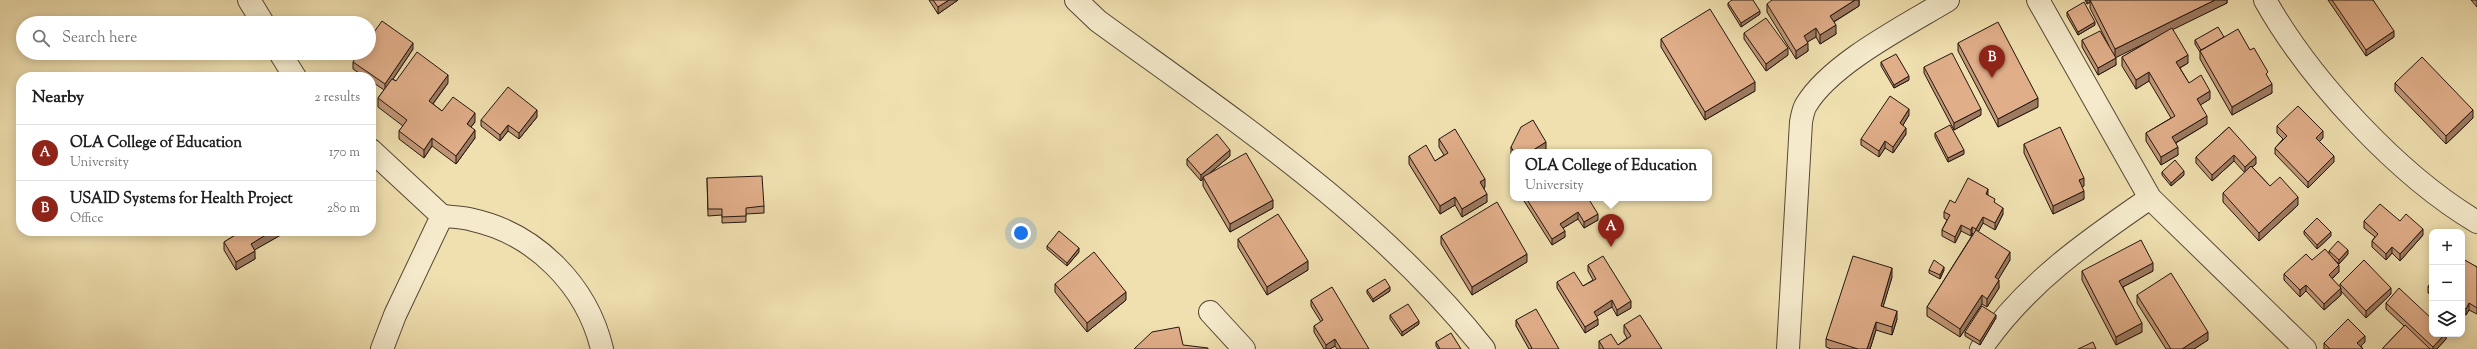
<!DOCTYPE html>
<meta charset="utf-8">
<style>
:root{--surface:#fff;--page:#f2f2f2;--text:#202124;--muted:#757577;--line:#e0e0e0;--accent:#8f2418}
body{margin:0;font-family:"Sorts Mill Goudy",serif;background:var(--page);color:var(--text)}
.controls{position:absolute;right:12px;bottom:12px;display:grid;overflow:hidden;border-radius:8px;box-shadow:0 2px 10px #0003}
.controls button{width:36px;height:36px;display:grid;place-items:center;padding:0;border:0;border-bottom:1px solid var(--line);background:var(--surface);color:var(--text);font:20px sans-serif}
.you{position:absolute;left:1021px;top:233px;width:14px;height:14px;margin:-10px;border:3px solid #fff;border-radius:50%;background:#1a73e8;box-shadow:0 0 0 6px #1a73e833}
.badge{display:grid;place-items:center;width:26px;height:26px;border-radius:50%;background:var(--accent);color:#fff;font-size:13px;font-weight:700}
.pin{position:absolute;translate:-50% -33px;filter:drop-shadow(0 1px 2px #0008)}
.pin::after{content:'';position:absolute;top:21px;width:14px;height:12px;background:inherit;clip-path:polygon(0 0,100% 0,50% 100%)}
.popup{position:absolute;left:1510px;top:149px;width:202px;height:52px;box-sizing:border-box;display:grid;place-content:center;border-radius:8px;background:var(--surface);filter:drop-shadow(0 1px 3px #0005);font-size:13px;white-space:nowrap;color:var(--muted)}
.popup b{font-size:15px;color:var(--text)}
.popup::after{content:'';position:absolute;left:50%;top:100%;margin-left:-8px;border:8px solid transparent;border-top-color:var(--surface)}
.list{margin:0;padding:0;list-style:none}
h2{display:flex;justify-content:space-between;align-items:center;height:52px;margin:0;padding:0 16px;font-size:17px}
h2 small{font-size:13px;font-weight:400;color:var(--muted)}
.list li{display:grid;grid-template-columns:26px 1fr auto;gap:12px;align-items:center;box-sizing:border-box;height:56px;padding:0 16px;border-top:1px solid var(--line)}
.list b{display:block;font-size:15px;white-space:nowrap}
.list p{margin:0;font-size:13px;white-space:nowrap;color:var(--muted)}
.list em{font-size:13px;font-style:normal;color:var(--muted)}
.icon{flex:none;width:22px;height:22px;fill:none;stroke:currentColor;stroke-width:2;stroke-linecap:round;stroke-linejoin:round}
.map{position:relative;flex:none;width:2477px;height:349px;overflow:hidden}
.search{position:absolute;background:var(--surface);box-shadow:0 2px 10px #0003;left:16px;top:16px;width:360px;height:44px;display:flex;align-items:center;gap:10px;box-sizing:border-box;padding:0 14px;border-radius:22px;color:var(--muted);font-size:15px}
.panel{position:absolute;background:var(--surface);box-shadow:0 2px 10px #0003;left:16px;top:72px;width:360px;height:164px;border-radius:16px}
.map>svg:first-child{display:block}
.lines{fill:none;stroke-linecap:round;stroke-linejoin:round}
.street-casing{stroke:#574836;stroke-width:24}
.street{stroke:#f5ebcc;stroke-width:22}
.wall{fill:#c19676;stroke:#24160e}
.shaded-wall{fill:#9d7a60;stroke:#24160e}
.building{fill:#e0ae89;stroke:#24160e}
</style>
<div class="map">
<svg width="2477" height="349" viewBox="0 0 2477 349">
<rect width="100%" height="100%" fill="#f0e0b0"/>
<filter id="stains"><feTurbulence type="fractalNoise" baseFrequency=".005" numOctaves="4"/><feColorMatrix values="0 0 0 0 .2 0 0 0 0 .09 0 0 0 0 .02 0 0 0 .5 -.17"/></filter>
<radialGradient id="worn" r=".72"><stop offset=".6" stop-color="#630" stop-opacity="0"/><stop offset="1" stop-color="#630" stop-opacity=".3"/></radialGradient>
<g class="lines">
<g class="street-casing">
<g id="street">
<polyline points="249,0 263,23"/>
<path d="M1076,0L1098,21C1234,120 1379,216 1484,349"/>
<polyline points="2038,0 2150,198 2305,349"/>
<path d="M2265,0C2310,80 2398,175 2477,222"/>
<polyline points="280,53 295,77"/>
<polyline points="371,150 442,216 395,315 382,349"/>
<path d="M442,216C452,217 463,217 473,220C536,234 587,286 602,349"/>
<polyline points="1210,312 1244,349"/>
<path d="M1788,349L1801,122C1802,117 1803,110 1806,105C1831,63 1907,25 1948,0"/>
<path d="M1981,349C2024,285 2087,241 2150,198"/>
</g>
</g>
<use href="#street" class="street"/>
</g>
<g class="wall">
<polygon points="929,0 958,0 938,14"/>
<polygon points="1859,0 1859,6 1834,22 1836,34 1820,44 1816,37 1807,42 1808,51 1796,59 1767,12 1767,4"/>
<polygon points="2085,0 2227,0 2227,3 2172,29 2188,63 2180,68 2189,83 2210,99 2200,105 2207,124 2176,143 2178,155 2161,165 2146,141 2146,133 2171,118 2149,81 2136,89 2122,66 2122,57 2155,38 2115,57 2116,65 2098,75 2082,47 2082,40 2109,46 2090,8 2090,2 2087,4"/>
<polygon points="2328,0 2373,0 2394,37 2366,56"/>
<polygon points="2471,0 2477,0 2477,7"/>
<polygon points="1728,3 1760,14 1741,27 1728,6"/>
<polygon points="2067,12 2095,25 2078,35 2067,16"/>
<polygon points="1744,33 1788,55 1766,71 1744,39"/>
<polygon points="2224,37 2250,50 2268,78 2272,93 2232,115 2200,59 2200,52 2195,44 2195,40"/>
<polygon points="1661,39 1755,91 1705,120 1661,47"/>
<polygon points="1958,43 2038,107 1998,127 1958,51"/>
<polygon points="413,49 393,79 396,81 448,83 433,104 442,111 475,122 471,127 475,138 456,164 432,146 424,158 399,139 399,131 403,126 378,107 378,98 384,90 371,81 371,77 365,77 353,69 353,62"/>
<polygon points="1881,62 1909,80 1894,88 1881,66"/>
<polygon points="1924,67 1981,115 1954,130 1924,73"/>
<polygon points="2395,83 2473,118 2446,144 2395,91"/>
<polygon points="1909,115 1903,125 1906,134 1893,153 1885,148 1879,157 1861,145 1861,139"/>
<polygon points="537,117 519,139 508,131 500,141 481,126 481,120"/>
<polygon points="2277,126 2323,138 2319,141 2334,162 2308,188 2275,154 2275,148 2283,139 2277,133"/>
<polygon points="2229,127 2256,164 2252,167 2270,186 2298,205 2259,241 2223,202 2223,193 2245,173 2234,161 2212,181 2196,163 2196,157"/>
<polygon points="1935,133 1964,154 1948,162 1935,137"/>
<polygon points="1439,139 1485,187 1484,188 1487,202 1462,217 1455,205 1440,214 1409,164 1409,156 1435,161 1444,155 1439,147"/>
<polygon points="2024,144 2084,186 2082,187 2084,199 2053,214 2024,153"/>
<polygon points="1511,147 1546,149 1541,152 1513,152 1513,157 1511,154"/>
<polygon points="1230,156 1209,174 1273,208 1230,232 1203,186 1203,179 1201,181 1187,165 1187,159"/>
<polygon points="2162,172 2184,175 2171,186 2162,175"/>
<polygon points="707,178 764,206 764,213 746,214 746,222 722,223 722,215 708,216"/>
<polygon points="1988,195 1995,203 2003,214 1995,230 1983,223 1978,232 2010,260 1998,279 1999,288 1987,307 1982,304 1960,337 1927,316 1927,307 1973,234 1972,233 1971,236 1961,231 1955,243 1942,236 1942,230 1947,220 1944,218 1944,212 1955,203"/>
<polygon points="1524,198 1550,198 1550,199 1598,220 1584,228 1578,219 1563,228 1565,237 1552,245 1524,201"/>
<polygon points="2364,221 2400,221 2423,235 2400,261 2392,253 2386,260 2372,247 2372,241 2375,237 2364,228"/>
<polygon points="235,231 286,231 286,232 254,250 255,259 236,270 224,250 224,242 237,234"/>
<polygon points="2304,231 2331,236 2317,249 2304,234"/>
<polygon points="1441,236 1527,262 1472,295 1441,244"/>
<polygon points="1238,239 1308,270 1267,295 1238,247"/>
<polygon points="1047,246 1079,252 1067,266 1047,249"/>
<polygon points="2329,251 2348,254 2339,264 2334,259 2339,272 2332,279 2340,287 2340,284 2391,294 2366,318 2341,291 2341,295 2324,310 2306,291 2300,297 2284,280 2284,274 2312,260 2329,254"/>
<polygon points="2462,260 2477,267 2477,314 2469,310 2466,315 2462,313"/>
<polygon points="1588,265 1631,308 1617,316 1612,307 1596,316 1598,325 1585,333 1557,288 1557,282 1583,286 1593,280 1588,271"/>
<polygon points="1929,270 1944,270 1940,279 1929,273"/>
<polygon points="2082,271 2153,271 2123,287 2142,332 2116,345 2082,280"/>
<polygon points="1892,277 1883,306 1897,319 1892,335 1876,330 1870,349 1831,349 1826,347 1826,339"/>
<polygon points="2432,280 2432,295 2428,293 2428,287"/>
<polygon points="1055,284 1126,300 1087,332 1055,292"/>
<polygon points="1367,290 1390,291 1373,302 1367,293"/>
<polygon points="2137,295 2208,340 2194,349 2166,349 2137,303"/>
<polygon points="1311,300 1369,349 1337,349 1335,346 1330,349 1324,349 1314,332 1314,326 1321,322 1311,306"/>
<polygon points="2386,303 2446,334 2446,339 2437,349 2382,349 2404,326 2386,309"/>
<polygon points="1390,315 1419,324 1402,336 1390,319"/>
<polygon points="1996,318 1980,345 1965,336 1965,332"/>
<polygon points="1516,320 1559,349 1529,349 1516,326"/>
<polygon points="1624,325 1662,349 1599,349 1599,341 1618,345 1627,338 1624,333"/>
<polygon points="1436,342 1461,349 1438,349 1436,346"/>
<polygon points="2365,342 2361,346 2363,349 2324,349 2324,343"/>
</g>
<g class="shaded-wall">
<polygon points="949,0 958,0 938,14 938,7"/>
<polygon points="1855,0 1859,0 1859,6 1830,24 1830,16"/>
<polygon points="2087,0 2090,0 2090,2 2087,4"/>
<polygon points="2215,0 2227,0 2227,3 2115,58 2115,49"/>
<polygon points="1760,11 1760,14 1741,27 1741,23"/>
<polygon points="2095,22 2095,25 2078,35 2078,32"/>
<polygon points="1836,25 1836,34 1820,44 1820,35"/>
<polygon points="1816,28 1816,37 1804,44 1804,36"/>
<polygon points="2394,31 2394,37 2366,56 2366,50"/>
<polygon points="413,43 413,49 385,91 385,84"/>
<polygon points="1808,43 1808,51 1796,59 1796,51"/>
<polygon points="1788,48 1788,55 1766,71 1766,64"/>
<polygon points="2188,55 2188,63 2176,70 2176,62"/>
<polygon points="2116,58 2116,65 2098,75 2098,68"/>
<polygon points="2149,72 2149,81 2136,89 2136,80"/>
<polygon points="448,75 448,83 429,109 429,101"/>
<polygon points="1909,76 1909,80 1894,88 1894,85"/>
<polygon points="1755,82 1755,91 1705,120 1705,112"/>
<polygon points="2272,84 2272,93 2232,115 2232,107"/>
<polygon points="2210,91 2210,99 2197,107 2197,99"/>
<polygon points="2038,98 2038,107 1998,127 1998,119"/>
<polygon points="1909,109 1909,115 1900,130 1900,123"/>
<polygon points="1981,109 1981,115 1954,130 1954,123"/>
<polygon points="537,110 537,117 519,139 519,133"/>
<polygon points="2473,110 2473,118 2446,144 2446,136"/>
<polygon points="475,113 475,122 467,132 467,124"/>
<polygon points="2207,116 2207,124 2172,145 2172,137"/>
<polygon points="508,125 508,131 500,141 500,135"/>
<polygon points="1906,128 1906,134 1893,153 1893,147"/>
<polygon points="475,130 475,138 456,164 456,156"/>
<polygon points="2323,131 2323,138 2316,145 2316,138"/>
<polygon points="432,138 432,146 424,158 424,150"/>
<polygon points="1885,141 1885,148 1879,157 1879,151"/>
<polygon points="1546,142 1546,149 1541,152 1530,152"/>
<polygon points="2178,147 2178,155 2161,165 2161,157"/>
<polygon points="1230,150 1230,156 1204,178 1203,177 1203,179 1201,181 1201,175"/>
<polygon points="1964,150 1964,154 1948,162 1948,158"/>
<polygon points="2234,155 2234,161 2212,181 2212,175"/>
<polygon points="2334,156 2334,162 2308,188 2308,182"/>
<polygon points="2256,157 2256,164 2245,173 2245,167"/>
<polygon points="2184,171 2184,175 2171,186 2171,183"/>
<polygon points="2084,178 2084,186 2079,189 2079,180"/>
<polygon points="1485,179 1485,187 1480,190 1480,182"/>
<polygon points="1988,189 1988,195 1986,194"/>
<polygon points="2084,191 2084,199 2053,214 2053,206"/>
<polygon points="1487,194 1487,202 1462,217 1462,209"/>
<polygon points="1455,197 1455,205 1440,214 1440,206"/>
<polygon points="2298,197 2298,205 2259,241 2259,233"/>
<polygon points="1273,200 1273,208 1230,232 1230,224"/>
<polygon points="2003,208 2003,214 1995,230 1995,223"/>
<polygon points="1578,212 1578,219 1560,230 1560,224"/>
<polygon points="1598,214 1598,220 1584,228 1584,222"/>
<polygon points="1983,217 1983,223 1976,236 1976,229"/>
<polygon points="1961,225 1961,231 1955,243 1955,237"/>
<polygon points="1972,227 1972,233 1971,236 1971,230"/>
<polygon points="2423,229 2423,235 2400,261 2400,254"/>
<polygon points="272,231 286,231 286,232 251,252 251,244"/>
<polygon points="1565,231 1565,237 1552,245 1552,239"/>
<polygon points="2331,232 2331,236 2317,249 2317,245"/>
<polygon points="2392,247 2392,253 2386,260 2386,254"/>
<polygon points="1079,248 1079,252 1067,266 1067,263"/>
<polygon points="2348,250 2348,254 2339,264 2339,260"/>
<polygon points="255,251 255,259 236,270 236,262"/>
<polygon points="2010,252 2010,260 1995,285 1995,277"/>
<polygon points="1527,254 1527,262 1472,295 1472,287"/>
<polygon points="1308,261 1308,270 1267,295 1267,287"/>
<polygon points="2153,263 2153,271 2119,289 2119,281"/>
<polygon points="2339,265 2339,272 2329,281 2329,275"/>
<polygon points="1944,267 1944,270 1940,279 1940,275"/>
<polygon points="1892,268 1892,277 1881,314 1881,306"/>
<polygon points="1999,280 1999,288 1987,307 1987,299"/>
<polygon points="2306,285 2306,291 2300,297 2300,290"/>
<polygon points="1390,287 1390,291 1373,302 1373,299"/>
<polygon points="2341,288 2341,295 2324,310 2324,304"/>
<polygon points="2391,288 2391,294 2366,318 2366,311"/>
<polygon points="1126,292 1126,300 1087,332 1087,323"/>
<polygon points="1982,295 1982,304 1960,337 1960,329"/>
<polygon points="1612,300 1612,307 1594,318 1594,312"/>
<polygon points="1631,301 1631,308 1617,316 1617,310"/>
<polygon points="2469,303 2469,310 2466,315 2466,309"/>
<polygon points="1897,311 1897,319 1892,335 1892,327"/>
<polygon points="1996,315 1996,318 1980,345 1980,341"/>
<polygon points="1598,319 1598,325 1585,333 1585,327"/>
<polygon points="1419,321 1419,324 1402,336 1402,332"/>
<polygon points="1876,322 1876,330 1870,349 1867,349"/>
<polygon points="2142,323 2142,332 2116,345 2116,337"/>
<polygon points="2208,332 2208,340 2194,349 2182,349"/>
<polygon points="2445,334 2446,334 2446,339 2437,349 2433,349 2433,347"/>
<polygon points="2365,336 2365,342 2358,349 2357,343"/>
<polygon points="1335,339 1335,346 1330,349 1326,349 1326,345"/>
</g>
<g class="building">
<polygon points="933,0 949,0 938,7"/>
<polygon points="1732,0 1753,0 1760,11 1741,23 1728,3"/>
<polygon points="1772,0 1855,0 1830,16 1836,25 1820,35 1816,28 1804,36 1808,43 1796,51 1767,4"/>
<polygon points="2090,0 2215,0 2115,49"/>
<polygon points="2332,0 2373,0 2394,31 2366,50"/>
<polygon points="2084,2 2095,22 2078,32 2067,12"/>
<polygon points="1710,9 1755,82 1705,112 1661,39"/>
<polygon points="1766,18 1788,48 1766,64 1744,33"/>
<polygon points="382,21 413,43 385,84 353,62 359,53 369,53 369,39"/>
<polygon points="1998,22 2038,98 1998,119 1958,43"/>
<polygon points="2218,27 2224,37 2201,50 2195,40"/>
<polygon points="2172,28 2188,55 2176,62 2189,83 2201,75 2210,91 2197,99 2207,116 2172,137 2178,147 2161,157 2146,133 2175,116 2149,72 2136,80 2122,57"/>
<polygon points="2238,29 2250,50 2254,48 2268,72 2266,74 2272,84 2232,107 2200,51"/>
<polygon points="2100,31 2116,58 2098,68 2082,40"/>
<polygon points="417,52 448,75 429,101 442,111 453,97 475,113 467,124 475,130 456,156 432,138 424,150 399,131 407,120 378,98 392,79 396,81"/>
<polygon points="1952,53 1981,109 1954,123 1924,67"/>
<polygon points="1896,54 1909,76 1894,85 1881,62"/>
<polygon points="2422,57 2473,110 2446,136 2395,83"/>
<polygon points="508,87 537,110 519,133 508,125 500,135 481,120"/>
<polygon points="1890,96 1909,109 1900,123 1906,128 1893,147 1885,141 1879,151 1861,139"/>
<polygon points="2298,106 2323,131 2316,138 2334,156 2308,182 2275,148 2287,136 2277,126"/>
<polygon points="1533,120 1546,142 1530,152 1514,152 1511,147 1521,127"/>
<polygon points="1950,125 1964,150 1948,158 1935,133"/>
<polygon points="2060,127 2084,178 2079,180 2084,191 2053,206 2024,144"/>
<polygon points="2229,127 2256,157 2245,167 2234,155 2212,175 2196,157"/>
<polygon points="1455,129 1485,179 1480,182 1487,194 1462,209 1455,197 1440,206 1409,156 1426,145 1435,161 1448,153 1439,139"/>
<polygon points="1217,134 1230,150 1201,175 1187,159"/>
<polygon points="1246,153 1273,200 1230,224 1203,177"/>
<polygon points="2175,160 2184,171 2171,183 2162,172"/>
<polygon points="2251,166 2270,186 2280,177 2298,197 2259,233 2223,193"/>
<polygon points="762,176 764,206 746,208 746,216 722,217 722,209 708,209 707,178"/>
<polygon points="1968,178 1988,189 1986,194 1995,199 1994,202 2003,208 1995,223 1983,217 1976,229 1972,227 1971,230 1961,225 1955,237 1942,230 1950,215 1944,212 1950,200 1955,203"/>
<polygon points="1526,198 1550,198 1550,199 1552,198 1588,198 1598,214 1584,222 1578,212 1560,224 1565,231 1552,239"/>
<polygon points="1497,202 1527,254 1472,287 1441,236"/>
<polygon points="2380,204 2400,221 2406,214 2423,229 2400,254 2392,247 2386,254 2372,241 2378,234 2364,221"/>
<polygon points="1278,214 1308,261 1267,287 1238,239"/>
<polygon points="2317,218 2331,232 2317,245 2304,231"/>
<polygon points="1976,230 2010,252 1995,277 1999,280 1987,299 1982,295 1960,329 1927,307"/>
<polygon points="240,231 272,231 251,244 255,251 236,262 224,242 240,232"/>
<polygon points="1059,231 1079,248 1067,263 1047,246"/>
<polygon points="2141,240 2153,263 2119,281 2142,323 2116,337 2082,271"/>
<polygon points="2338,241 2348,250 2339,260 2329,251"/>
<polygon points="2325,249 2339,265 2329,275 2341,288 2324,304 2306,285 2300,290 2284,274 2306,254 2312,260"/>
<polygon points="1094,252 1126,292 1087,323 1055,284"/>
<polygon points="1603,256 1631,301 1617,310 1612,300 1594,312 1598,319 1585,327 1557,282 1574,272 1583,286 1596,279 1588,265"/>
<polygon points="1853,256 1892,268 1881,306 1897,311 1892,327 1876,322 1867,349 1858,349 1826,339"/>
<polygon points="2463,259 2477,267 2477,308 2469,303 2466,309 2462,306 2462,260"/>
<polygon points="1934,260 1944,267 1940,275 1929,270"/>
<polygon points="2364,260 2391,288 2366,311 2340,284"/>
<polygon points="2171,273 2208,332 2182,349 2171,349 2137,295"/>
<polygon points="1385,279 1390,287 1373,299 1367,290"/>
<polygon points="2432,280 2432,289 2428,287"/>
<polygon points="1332,287 1369,349 1341,349 1335,339 1326,345 1314,326 1323,320 1311,300"/>
<polygon points="2399,288 2432,319 2432,334 2445,334 2433,347 2386,303"/>
<polygon points="1408,304 1419,321 1402,332 1390,315"/>
<polygon points="1982,306 1996,315 1980,341 1965,332"/>
<polygon points="1536,309 1559,349 1531,349 1532,348 1516,320"/>
<polygon points="1640,315 1662,349 1604,349 1599,341 1611,334 1618,345 1631,336 1624,325"/>
<polygon points="2348,319 2365,336 2357,343 2363,349 2330,349 2324,343"/>
<polygon points="2405,325 2430,349 2382,349"/>
<polygon points="1179,327 1183,345 1208,348 1208,349 1134,349 1152,332"/>
<polygon points="1451,333 1461,349 1440,349 1436,342"/>
<polygon points="2093,342 2096,349 2078,349"/>
</g>
<rect width="100%" height="100%" filter="url(#stains)"/>
<rect width="100%" height="100%" fill="url(#worn)"/>
</svg>
<div class="controls">
<button>+</button>
<button>−</button>
<button><svg class="icon" aria-label="layers" viewBox="0 0 24 24"><path d="M12 4l9 5-9 5-9-5zM3 14l9 5 9-5"/></svg></button>
</div>
<div class="you"></div>
<div class="pin badge" style="left:1611px;top:247px">A</div>
<div class="popup"><b>OLA College of Education</b>University</div>
<div class="pin badge" style="left:1992px;top:78px">B</div>
<div class="search"><svg class="icon" aria-label="search" viewBox="0 0 24 24"><circle cx="10" cy="10" r="6"/><path d="M15 15l6 6"/></svg>Search here</div>
<section class="panel">
<h2>Nearby<small>2 results</small></h2>
<ul class="list">
<li><span class="badge">A</span><div><b>OLA College of Education</b><p>University</p></div><em>170 m</em></li>
<li><span class="badge">B</span><div><b>USAID Systems for Health Project</b><p>Office</p></div><em>280 m</em></li>
</ul>
</section>
</div>
